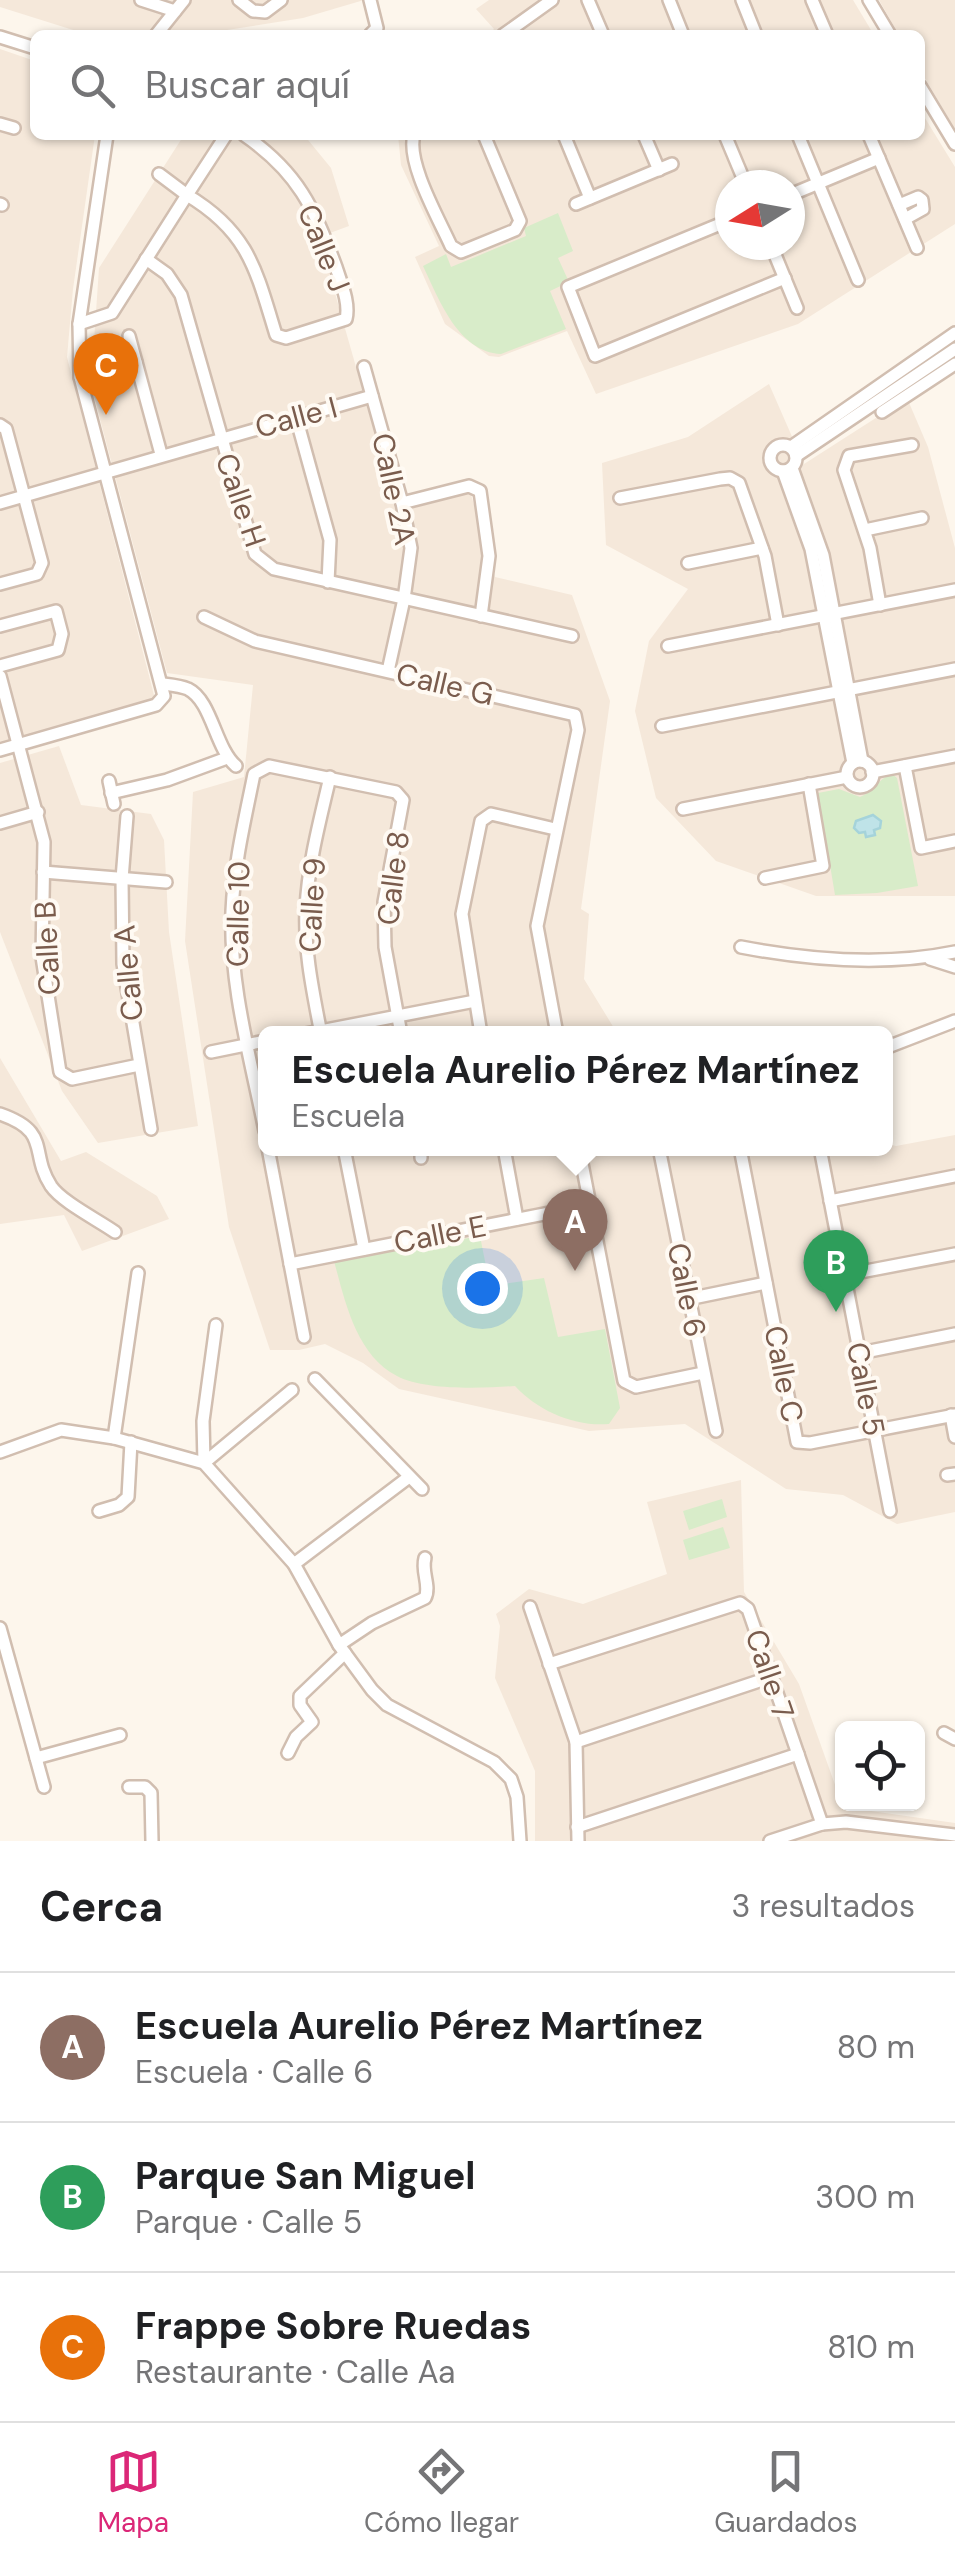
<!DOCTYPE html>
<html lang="es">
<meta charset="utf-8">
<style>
:root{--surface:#fff;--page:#f2f2f2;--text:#202124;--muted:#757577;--line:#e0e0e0;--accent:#db2777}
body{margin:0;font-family:"DM Sans",sans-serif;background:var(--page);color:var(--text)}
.controls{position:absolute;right:30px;bottom:30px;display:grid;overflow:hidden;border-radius:15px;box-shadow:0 2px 8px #0004}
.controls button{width:90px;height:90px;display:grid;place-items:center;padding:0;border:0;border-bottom:2px solid var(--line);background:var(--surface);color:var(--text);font:50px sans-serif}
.compass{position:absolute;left:715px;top:170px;width:90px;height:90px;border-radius:50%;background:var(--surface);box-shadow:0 2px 8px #0004;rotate:259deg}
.you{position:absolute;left:482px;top:1288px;width:35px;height:35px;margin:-25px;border:8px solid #fff;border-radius:50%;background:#1a73e8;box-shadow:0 0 0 15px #1a73e833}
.badge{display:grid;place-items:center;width:65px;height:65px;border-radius:50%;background:var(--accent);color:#fff;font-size:32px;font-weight:700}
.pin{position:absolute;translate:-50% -82px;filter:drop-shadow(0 2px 5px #0008)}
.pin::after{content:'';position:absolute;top:52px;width:35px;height:30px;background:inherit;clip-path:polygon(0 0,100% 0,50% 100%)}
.popup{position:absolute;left:258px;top:1026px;width:635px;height:130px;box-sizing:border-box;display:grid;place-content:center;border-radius:15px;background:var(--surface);filter:drop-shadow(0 2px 8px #0005);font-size:32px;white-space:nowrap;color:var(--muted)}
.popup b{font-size:38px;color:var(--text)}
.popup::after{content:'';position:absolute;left:50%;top:100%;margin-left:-20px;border:20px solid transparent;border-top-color:var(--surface)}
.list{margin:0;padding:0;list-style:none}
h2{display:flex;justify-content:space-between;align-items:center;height:130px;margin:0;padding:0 40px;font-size:42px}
h2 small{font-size:32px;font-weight:400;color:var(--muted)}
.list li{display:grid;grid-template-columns:65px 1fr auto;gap:30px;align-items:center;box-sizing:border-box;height:150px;padding:0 40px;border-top:2px solid var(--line)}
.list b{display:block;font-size:38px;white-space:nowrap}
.list p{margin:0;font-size:32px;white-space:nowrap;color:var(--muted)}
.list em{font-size:32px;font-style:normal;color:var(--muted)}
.icon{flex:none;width:55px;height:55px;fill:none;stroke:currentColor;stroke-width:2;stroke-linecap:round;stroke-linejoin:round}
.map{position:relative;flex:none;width:955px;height:1841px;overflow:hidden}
.search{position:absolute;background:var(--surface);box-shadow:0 2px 8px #0004;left:30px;right:30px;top:30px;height:110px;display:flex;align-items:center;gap:25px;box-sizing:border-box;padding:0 35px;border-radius:15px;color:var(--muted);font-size:38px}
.sheet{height:580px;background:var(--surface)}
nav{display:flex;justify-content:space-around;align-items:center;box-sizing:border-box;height:140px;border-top:2px solid var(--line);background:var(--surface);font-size:28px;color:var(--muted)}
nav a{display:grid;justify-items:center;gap:5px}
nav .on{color:var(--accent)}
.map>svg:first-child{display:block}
.residential{fill:#f5e8da;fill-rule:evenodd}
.green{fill:#d8ecc9}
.water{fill:#bfe3e8;stroke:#a5d3da;stroke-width:2.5}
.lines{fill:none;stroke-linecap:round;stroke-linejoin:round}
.minor-casing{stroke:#d1beb0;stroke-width:16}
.minor{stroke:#fff;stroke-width:11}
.labels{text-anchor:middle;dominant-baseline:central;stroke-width:8;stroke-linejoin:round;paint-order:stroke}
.street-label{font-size:30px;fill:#7a5c4d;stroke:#fffaf3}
</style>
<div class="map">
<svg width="955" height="1841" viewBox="0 0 955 1841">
<rect width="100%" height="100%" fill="#fdf6ec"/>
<g class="residential">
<polygon points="0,0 364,0 303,18 195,35 89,35 0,7"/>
<polygon points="489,0 853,0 874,35 488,35 494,29 476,9"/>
<polygon points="879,0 955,0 955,129 920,70 920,35 899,35"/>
<polygon points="0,49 35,61 35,135 95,135 73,289 67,357 155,699 0,747"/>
<path d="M920,110L955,167V224L798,324L596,394L567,331L499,357L489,356L445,324L415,257L439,246L401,165L398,135H920ZM730,185H790V245H730Z"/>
<polygon points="184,135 304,135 331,168 349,226 319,237 397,511 470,491 495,577 572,595 610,701 581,909 589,914 584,979 617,1033 265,1034 265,1148 885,1148 885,1143 896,1146 955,1135 955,1512 897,1524 843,1495 786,1489 685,1424 589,1431 399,1389 363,1363 325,1344 299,1350 270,1350 229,1227 185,941 193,792 244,777 253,685 167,673 91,385 99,268"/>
<polygon points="769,384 804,464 907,398 928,447 955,548 955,896 816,896 716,861 656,798 635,711 649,641 688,589 606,545 602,463 688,437"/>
<polygon points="59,746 81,805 151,814 164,840 169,932 198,1126 98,1143 62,1091 0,932 0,763"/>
<polygon points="0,1058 61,1161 86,1152 157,1196 169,1219 82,1251 64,1215 0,1224"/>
<polygon points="741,1480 744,1592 799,1684 843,1807 955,1823 955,1841 535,1841 535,1771 495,1678 500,1626 496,1614 529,1589 583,1604 667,1574 647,1502"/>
</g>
<g class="green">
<path d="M558,213L573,251L558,258L569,282L550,291L566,329L501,354C458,352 439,299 423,266L446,254L451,267L526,236L524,228Z"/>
<path d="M892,774L897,778L918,886L877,893L835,895L818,793L839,789L860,797C873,792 879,778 892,774Z"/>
<path d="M480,1236L490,1286L544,1278L558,1337L605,1329L620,1408L609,1424C575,1427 538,1411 515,1386C484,1388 425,1391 397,1376C356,1355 345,1301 334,1261Z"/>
<polygon points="722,1499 727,1517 689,1530 683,1511"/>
<polygon points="723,1527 730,1548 689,1560 683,1540"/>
</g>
<polygon class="water" points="873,815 881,821 880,828 874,830 875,835 866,837 865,832 859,833 854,828 856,821"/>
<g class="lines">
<g class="minor-casing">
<g id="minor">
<polyline points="141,0 175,11"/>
<polyline points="239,0 253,11 265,12 281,0"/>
<polyline points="588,0 603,35"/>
<polyline points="669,0 683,35"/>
<polyline points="742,0 756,35"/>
<polyline points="812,0 827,35"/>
<polyline points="869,0 890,35"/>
<polyline points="156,35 184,0"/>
<polyline points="370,35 377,28 370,0"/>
<polyline points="503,35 552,0"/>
<polyline points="0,37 35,48"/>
<polyline points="920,86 955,144"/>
<polyline points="0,124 14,128"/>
<path d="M226,135L187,195C249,232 256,270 276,335L286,338L346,319C350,303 341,283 336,267C314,208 298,172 244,135"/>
<path d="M414,135C406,162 439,219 451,246L461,252L515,230L520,221L484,135"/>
<polyline points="564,135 590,198"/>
<polyline points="644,135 659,170"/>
<polyline points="725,135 746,185"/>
<polyline points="798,135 858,280"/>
<polyline points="869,135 917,248"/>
<polyline points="790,195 879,158"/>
<polyline points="0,204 2,205"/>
<polyline points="576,204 672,164"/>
<polyline points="899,205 918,197 922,200 923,209 905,219"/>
<polyline points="730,220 568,287 595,356 785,278"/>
<polyline points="771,245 797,308"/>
<polyline points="146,259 167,274 181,295 255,554 274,569 572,636"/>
<polyline points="79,324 112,313 187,195 159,174"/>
<polyline points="129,336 161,454"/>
<polyline points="364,367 402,503 411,548 404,599 388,671"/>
<polyline points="80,377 136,362"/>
<polyline points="882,412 955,364"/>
<polyline points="296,417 330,540 328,582"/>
<polyline points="0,425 6,429 42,563 37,574 0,584"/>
<circle cx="783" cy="458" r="13"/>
<polyline points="791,447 955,333"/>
<polyline points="796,456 955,349"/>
<polyline points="792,468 823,555 862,761"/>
<polyline points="783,471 811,549 853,763"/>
<polyline points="620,498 720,479 730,478 739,483 765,556 778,625"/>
<polyline points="0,503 372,396"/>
<polyline points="402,503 469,486 480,491 489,556 481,616"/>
<polyline points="865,530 922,518"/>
<polyline points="688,563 762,548"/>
<polyline points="880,605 870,548 844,470 849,456 912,445"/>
<polyline points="204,617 255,641 575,715 578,730 537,926 557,1034"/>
<polyline points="0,626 56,611 62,634 58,650 0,666"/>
<polyline points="668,646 955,590"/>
<polyline points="0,676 44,842 42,957 60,1072 72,1079 139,1065"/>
<path d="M163,684C171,685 181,686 188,689C212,701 215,748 236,766"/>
<polyline points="662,726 955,669"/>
<polyline points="0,750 156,705 164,696 80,377 79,324 107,135"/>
<circle cx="860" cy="774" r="13"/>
<polyline points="905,766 921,848 955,841"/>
<polyline points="872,772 955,756"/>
<polyline points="109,781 114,804"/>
<polyline points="111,793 167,780 227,758"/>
<polyline points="683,809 847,777"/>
<polyline points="127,816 122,879 123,964 151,1129"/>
<polyline points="0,823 38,812"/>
<polyline points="43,872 166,882"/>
<polyline points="765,878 823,866 809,784"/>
<path d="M741,947C809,960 887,966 955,952"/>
<polyline points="930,959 955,967"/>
<polyline points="305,1034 475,1001"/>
<path d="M321,1034C313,992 304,951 306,909C308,864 320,820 330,777"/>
<polyline points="481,1034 462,914 481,821 491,814 555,829"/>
<polyline points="885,1048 955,1021"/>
<polyline points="211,1052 265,1041"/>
<path d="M0,1114C52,1132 29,1152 51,1186C62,1202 98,1220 115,1232"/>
<path d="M265,1131C251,1060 229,984 232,911C234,864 245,819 254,774L269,766L396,792L403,800L384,902L385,947L401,1034"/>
<polyline points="268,1148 304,1337"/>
<polyline points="344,1148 364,1249"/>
<polyline points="504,1148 517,1219"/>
<polyline points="579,1148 624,1381 636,1387 703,1373"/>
<polyline points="659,1148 716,1431"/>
<polyline points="740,1148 797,1442 810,1443 955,1415"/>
<polyline points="820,1148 890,1511"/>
<polyline points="421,1158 421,1148"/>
<polyline points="830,1201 955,1176"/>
<polyline points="290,1264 590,1205"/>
<polyline points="845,1275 955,1254"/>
<polyline points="688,1299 766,1283"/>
<polyline points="860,1353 955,1334"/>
<polyline points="315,1379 422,1489"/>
<polyline points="951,1415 955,1437"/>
<polyline points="114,1438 138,1273"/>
<polyline points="0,1452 61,1430 114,1438 204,1463 294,1564 339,1645 372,1690 387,1705 494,1762 511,1779 517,1797 520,1841"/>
<polyline points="204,1463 203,1421 216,1325"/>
<polyline points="204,1463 292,1390"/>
<polyline points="947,1475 955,1474"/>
<polyline points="99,1511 119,1505 128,1497 131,1442"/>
<polyline points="294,1564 409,1477"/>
<polyline points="530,1607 576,1742 578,1841"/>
<polyline points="0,1628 44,1787"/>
<path d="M339,1645L372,1623L425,1598C431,1586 421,1572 425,1558"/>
<polyline points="549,1664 740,1603 748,1609 822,1824"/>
<polyline points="944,1733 955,1739"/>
<polyline points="576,1742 771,1677"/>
<polyline points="288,1753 296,1737 312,1722 300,1705 300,1696 345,1653"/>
<polyline points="36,1758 120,1735"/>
<polyline points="129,1787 145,1787 151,1793 152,1841"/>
<polyline points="577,1827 798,1754"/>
<polyline points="770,1841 822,1824 846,1822 955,1835"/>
</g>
</g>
<use href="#minor" class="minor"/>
</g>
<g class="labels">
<g class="street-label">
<text transform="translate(324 248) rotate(68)">Calle J</text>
<text transform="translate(296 417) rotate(-15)">Calle I</text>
<text transform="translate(394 489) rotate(78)">Calle 2A</text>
<text transform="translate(241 500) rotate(71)">Calle H</text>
<text transform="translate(445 684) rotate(13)">Calle G</text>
<text transform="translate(393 878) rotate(-83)">Calle 8</text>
<text transform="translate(312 905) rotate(-87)">Calle 9</text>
<text transform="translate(238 914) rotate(-89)">Calle 10</text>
<text transform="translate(47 948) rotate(-93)">Calle B</text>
<text transform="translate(128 973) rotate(-95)">Calle A</text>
<text transform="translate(440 1234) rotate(-11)">Calle E</text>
<text transform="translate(687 1290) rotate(79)">Calle 6</text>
<text transform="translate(784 1374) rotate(79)">Calle C</text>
<text transform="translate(866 1389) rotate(79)">Calle 5</text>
<text transform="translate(770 1674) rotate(71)">Calle 7</text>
</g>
</g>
</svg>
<div class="controls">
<button><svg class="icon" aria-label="locate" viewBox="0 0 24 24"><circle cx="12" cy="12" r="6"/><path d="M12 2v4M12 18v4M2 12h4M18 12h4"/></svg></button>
</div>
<svg class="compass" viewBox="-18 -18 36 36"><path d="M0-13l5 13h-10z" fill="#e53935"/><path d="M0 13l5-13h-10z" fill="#757577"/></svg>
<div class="you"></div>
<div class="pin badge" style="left:575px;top:1271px;background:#8d6e63">A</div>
<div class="popup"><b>Escuela Aurelio Pérez Martínez</b>Escuela</div>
<div class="pin badge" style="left:836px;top:1312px;background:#2e9e5b">B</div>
<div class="pin badge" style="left:106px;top:415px;background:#e8710a">C</div>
<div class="search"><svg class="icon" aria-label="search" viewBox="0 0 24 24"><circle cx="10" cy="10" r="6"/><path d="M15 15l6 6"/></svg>Buscar aquí</div>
</div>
<section class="sheet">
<h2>Cerca<small>3 resultados</small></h2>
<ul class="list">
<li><span class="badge" style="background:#8d6e63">A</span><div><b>Escuela Aurelio Pérez Martínez</b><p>Escuela · Calle 6</p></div><em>80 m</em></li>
<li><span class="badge" style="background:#2e9e5b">B</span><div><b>Parque San Miguel</b><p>Parque · Calle 5</p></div><em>300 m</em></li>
<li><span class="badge" style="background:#e8710a">C</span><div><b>Frappe Sobre Ruedas</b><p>Restaurante · Calle Aa</p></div><em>810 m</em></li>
</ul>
</section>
<nav>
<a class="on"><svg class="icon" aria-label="map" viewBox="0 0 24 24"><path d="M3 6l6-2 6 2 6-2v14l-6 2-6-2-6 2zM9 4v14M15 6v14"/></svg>Mapa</a>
<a><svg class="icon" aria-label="directions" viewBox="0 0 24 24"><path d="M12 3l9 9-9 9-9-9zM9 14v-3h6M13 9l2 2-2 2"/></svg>Cómo llegar</a>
<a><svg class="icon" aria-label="saved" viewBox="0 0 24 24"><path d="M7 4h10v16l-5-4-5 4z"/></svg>Guardados</a>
</nav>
